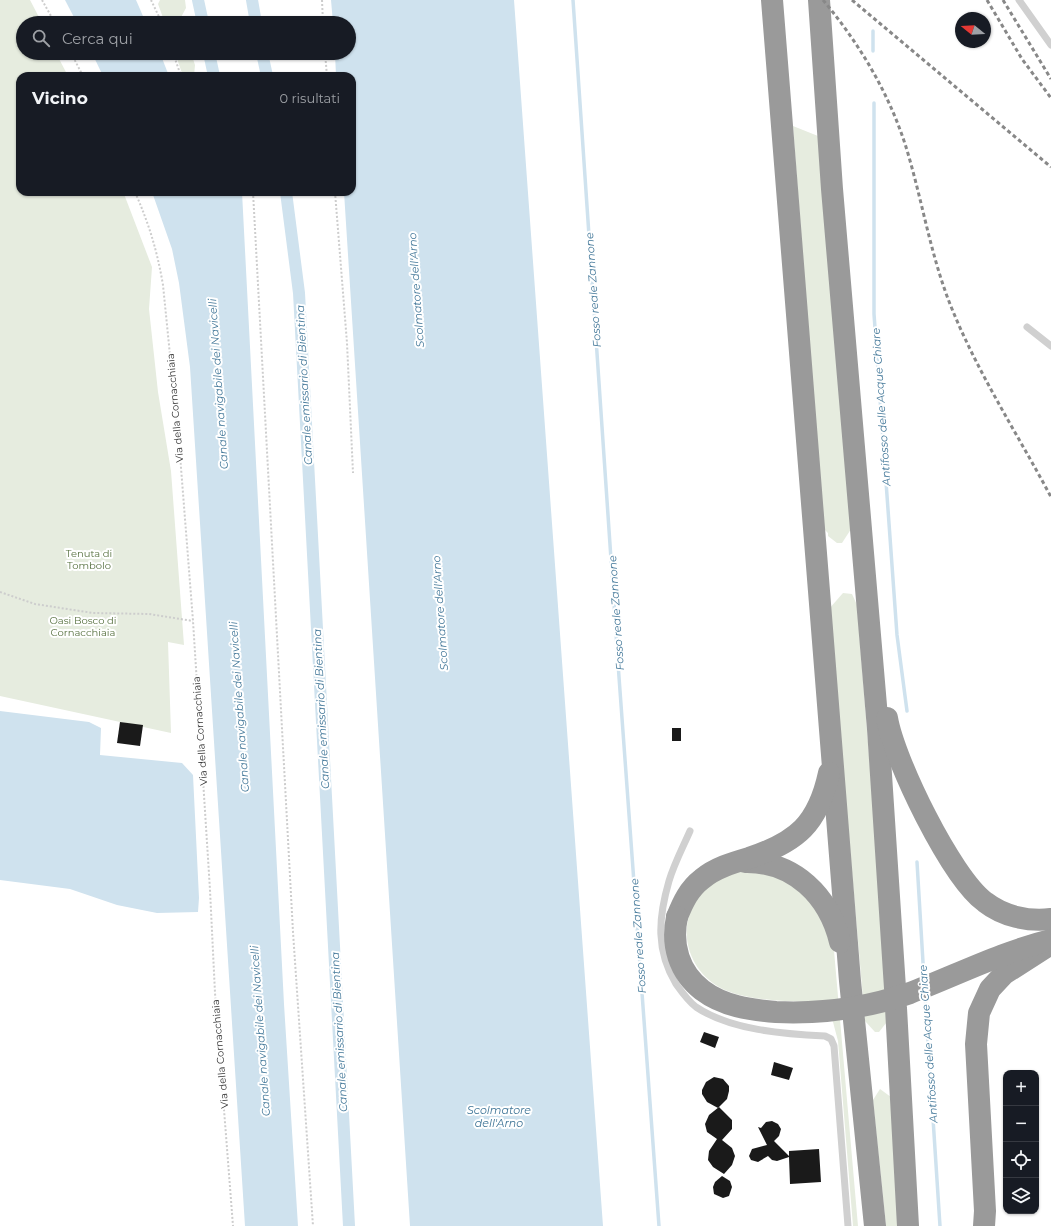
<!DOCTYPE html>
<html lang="it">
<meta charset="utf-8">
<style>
:root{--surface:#171b24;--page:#20242c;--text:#f1f3f6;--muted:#9ea1a6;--line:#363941}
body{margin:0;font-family:Montserrat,sans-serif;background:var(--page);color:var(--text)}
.controls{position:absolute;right:12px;bottom:12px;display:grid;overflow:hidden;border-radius:8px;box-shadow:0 1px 3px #0004}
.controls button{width:36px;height:36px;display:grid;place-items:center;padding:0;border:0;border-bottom:1px solid var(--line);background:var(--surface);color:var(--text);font:20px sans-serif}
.compass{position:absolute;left:955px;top:12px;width:36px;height:36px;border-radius:50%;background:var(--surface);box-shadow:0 1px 3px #0004;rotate:288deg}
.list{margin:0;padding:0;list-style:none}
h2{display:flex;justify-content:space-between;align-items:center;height:52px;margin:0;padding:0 16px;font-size:17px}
h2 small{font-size:13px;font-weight:400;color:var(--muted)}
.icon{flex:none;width:22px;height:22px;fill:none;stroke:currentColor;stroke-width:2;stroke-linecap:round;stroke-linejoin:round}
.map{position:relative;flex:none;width:1051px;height:1226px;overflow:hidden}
.search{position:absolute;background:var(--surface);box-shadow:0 1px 3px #0004;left:16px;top:16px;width:340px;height:44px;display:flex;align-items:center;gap:10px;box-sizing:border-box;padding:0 14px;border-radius:22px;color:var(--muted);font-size:15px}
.panel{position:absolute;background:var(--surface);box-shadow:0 1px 3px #0004;left:16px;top:72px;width:340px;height:124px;border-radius:12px}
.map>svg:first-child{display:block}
.green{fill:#e6ecdf}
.water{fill:#cfe2ee}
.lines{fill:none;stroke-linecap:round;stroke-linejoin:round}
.stream{stroke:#cfe2ee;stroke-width:3.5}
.canal{stroke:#cfe2ee;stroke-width:12}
.building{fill:#1a1a1a}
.path{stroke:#cdcdcd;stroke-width:2;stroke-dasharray:2 2;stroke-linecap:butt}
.lane{stroke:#d0d0d0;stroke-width:7}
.highway{stroke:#9a9a9a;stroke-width:22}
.rail{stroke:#888;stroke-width:3;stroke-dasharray:4 3;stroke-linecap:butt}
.highway-bridge{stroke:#9a9a9a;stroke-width:22}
.labels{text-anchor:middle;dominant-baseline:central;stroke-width:4;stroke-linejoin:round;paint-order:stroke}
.street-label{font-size:10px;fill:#333;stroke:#fff}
.park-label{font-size:10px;fill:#56703f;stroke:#fff}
.water-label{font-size:11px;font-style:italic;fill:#3f7597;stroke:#fff}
</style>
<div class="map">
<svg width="1051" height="1226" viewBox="0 0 1051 1226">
<rect width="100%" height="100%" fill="#fff"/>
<g class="green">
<polygon points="0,0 30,0 42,23 23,23 23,53 56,53 68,76 20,76 20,192 112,192 124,194 152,267 149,309 158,392 171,471 184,645 168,642 171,733 0,696"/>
<polygon points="160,0 185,0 186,8 179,21 180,23 165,23 158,4"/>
<polygon points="175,53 191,53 195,65 194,76 183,76"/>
<polygon points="793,126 823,138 853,526 842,543 837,543 828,536 828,533 823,528"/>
<polygon points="843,593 852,594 857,605 890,1018 879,1032 875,1032 865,1021 829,609"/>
<path d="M753,869L805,888L833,939L858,1226H853L838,1041L833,1022L821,1002C791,1001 746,1002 719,987C694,973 681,943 689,916C690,911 691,905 694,901C700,893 710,884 718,878C726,872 743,871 753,869Z"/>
<polygon points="880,1089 895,1100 902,1226 886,1226 873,1100"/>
</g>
<g class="water">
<polygon points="65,0 136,0 146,23 77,23"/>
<polygon points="331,0 514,0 603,1226 410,1226 344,192 352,192 352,76 336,76 335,53 349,53 349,23 333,23"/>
<polygon points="92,53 160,53 169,76 103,76"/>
<polygon points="152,192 242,192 284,1004 298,1226 245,1226 190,367 179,283 172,249"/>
<polygon points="0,711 89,722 101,728 100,755 182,763 193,775 199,898 198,912 157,913 117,905 70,889 0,880"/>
</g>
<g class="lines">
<g class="stream">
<polyline points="573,0 619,677 659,1226"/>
<polyline points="873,31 873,51"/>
<polyline points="874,103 874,314 897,635 907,711"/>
<polyline points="917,862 924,979"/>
<polyline points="925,995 940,1226"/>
</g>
<g class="canal">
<polyline points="198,0 203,23"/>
<polyline points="252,0 256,23"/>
<polyline points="209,53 214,76"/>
<polyline points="262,53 267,76"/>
<polyline points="286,192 299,293 349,1226"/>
</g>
</g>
<g class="building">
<polygon points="120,722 143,725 140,746 117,743"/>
<rect x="672" y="728" width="9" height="13"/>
<polygon points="704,1032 719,1037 715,1048 700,1042"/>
<polygon points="774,1062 793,1068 789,1080 771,1075"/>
<polygon points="714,1077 723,1079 729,1086 729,1091 727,1099 718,1108 707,1102 702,1094 702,1090 706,1082"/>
<polygon points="719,1107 732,1120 732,1129 722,1140 732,1148 735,1156 732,1165 724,1174 713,1167 708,1160 709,1151 717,1139 707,1132 705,1124 709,1115"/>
<polygon points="772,1121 778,1124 781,1129 779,1136 774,1141 789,1156 789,1151 819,1149 821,1182 790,1184 789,1157 777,1161 772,1160 768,1156 758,1162 751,1160 749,1156 752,1149 767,1145 758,1127 761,1128 766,1122"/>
<polygon points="722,1176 730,1181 732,1187 729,1196 723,1198 714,1194 713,1187 715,1182"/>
</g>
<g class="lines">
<g class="path">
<polyline points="42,0 55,23"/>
<polyline points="151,0 162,23"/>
<polyline points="322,0 323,23"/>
<polyline points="71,53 83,76"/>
<polyline points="173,53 181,76"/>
<polyline points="325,53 327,76"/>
<path d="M135,192C149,224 157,250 163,285L180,455L193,621L210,890L215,993L233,1226"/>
<polyline points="253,192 293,932 313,1226"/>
<polyline points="335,192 347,343 353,473"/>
<polyline points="0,592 35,604 93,613 149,614 193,621"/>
</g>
<g class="lane">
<polyline points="1019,0 1051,45"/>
<polyline points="1027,327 1051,346"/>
<path d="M690,831C683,847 674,864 669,881C658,919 656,950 676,984C681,991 688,1001 696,1007C730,1030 784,1034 825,1036L831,1039L834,1046L848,1226"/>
</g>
<g class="highway">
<polyline points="772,0 850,981 875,1226"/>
<polyline points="819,0 832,189 878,729 895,988"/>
<path d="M887,718C894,760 951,877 985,902C1003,916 1028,922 1051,919"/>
<path d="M745,862C794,861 829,896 840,942"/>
<path d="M677,917C683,902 689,889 702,879C715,868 732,863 749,858C797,842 818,824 829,773"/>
<polyline points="896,1008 908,1226"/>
<polyline points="984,1226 985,1211 976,1044 979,1013 990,989 1004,974 1051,944"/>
</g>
<g class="rail">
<path d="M823,0C859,43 889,93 906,147C922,199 930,253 950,304C977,372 1017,433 1051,497"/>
<polyline points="852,0 1051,167"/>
<polyline points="987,0 1022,59 1051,98"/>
<polyline points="1003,0 1051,79"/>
</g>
<path class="highway-bridge" d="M677,917C671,945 679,972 702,990C723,1006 750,1010 776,1012C821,1014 867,1008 910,993C957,975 1002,952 1051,940"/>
</g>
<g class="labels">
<g class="street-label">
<text transform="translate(175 408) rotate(-95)">Via della Cornacchiaia</text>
<text transform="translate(200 731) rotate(-94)">Via della Cornacchiaia</text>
<text transform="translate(220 1054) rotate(-95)">Via della Cornacchiaia</text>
</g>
<g class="park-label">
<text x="89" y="553">Tenuta di<tspan x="89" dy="12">Tombolo</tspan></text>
<text x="83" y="620">Oasi Bosco di<tspan x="83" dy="12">Cornacchiaia</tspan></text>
</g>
<g class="water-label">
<text transform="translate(416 290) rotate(-94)">Scolmatore dell'Arno</text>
<text transform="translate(593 290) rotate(-94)">Fosso reale Zannone</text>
<text transform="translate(218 384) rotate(-94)">Canale navigabile dei Navicelli</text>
<text transform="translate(304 385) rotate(-93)">Canale emissario di Bientina</text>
<text transform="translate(881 407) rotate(-94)">Antifosso delle Acque Chiare</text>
<text transform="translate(440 613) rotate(-94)">Scolmatore dell'Arno</text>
<text transform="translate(616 613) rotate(-94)">Fosso reale Zannone</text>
<text transform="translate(239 707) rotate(-94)">Canale navigabile dei Navicelli</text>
<text transform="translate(321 709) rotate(-93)">Canale emissario di Bientina</text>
<text transform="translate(638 936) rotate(-94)">Fosso reale Zannone</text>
<text transform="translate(260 1031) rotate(-94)">Canale navigabile dei Navicelli</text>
<text transform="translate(339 1032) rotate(-93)">Canale emissario di Bientina</text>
<text transform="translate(928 1044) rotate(-94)">Antifosso delle Acque Chiare</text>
<text x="499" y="1110">Scolmatore<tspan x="499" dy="13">dell'Arno</tspan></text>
</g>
</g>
</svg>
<div class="controls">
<button>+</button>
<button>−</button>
<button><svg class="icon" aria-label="locate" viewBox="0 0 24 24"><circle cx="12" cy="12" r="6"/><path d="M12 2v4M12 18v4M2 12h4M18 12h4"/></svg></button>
<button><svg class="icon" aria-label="layers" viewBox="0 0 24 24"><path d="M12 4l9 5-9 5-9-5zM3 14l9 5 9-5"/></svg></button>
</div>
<svg class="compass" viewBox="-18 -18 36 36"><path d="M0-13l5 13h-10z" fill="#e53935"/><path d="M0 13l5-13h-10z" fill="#9ea1a6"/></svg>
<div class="search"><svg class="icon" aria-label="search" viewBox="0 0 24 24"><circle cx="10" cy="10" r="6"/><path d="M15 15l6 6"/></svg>Cerca qui</div>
<section class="panel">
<h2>Vicino<small>0 risultati</small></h2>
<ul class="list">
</ul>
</section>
</div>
